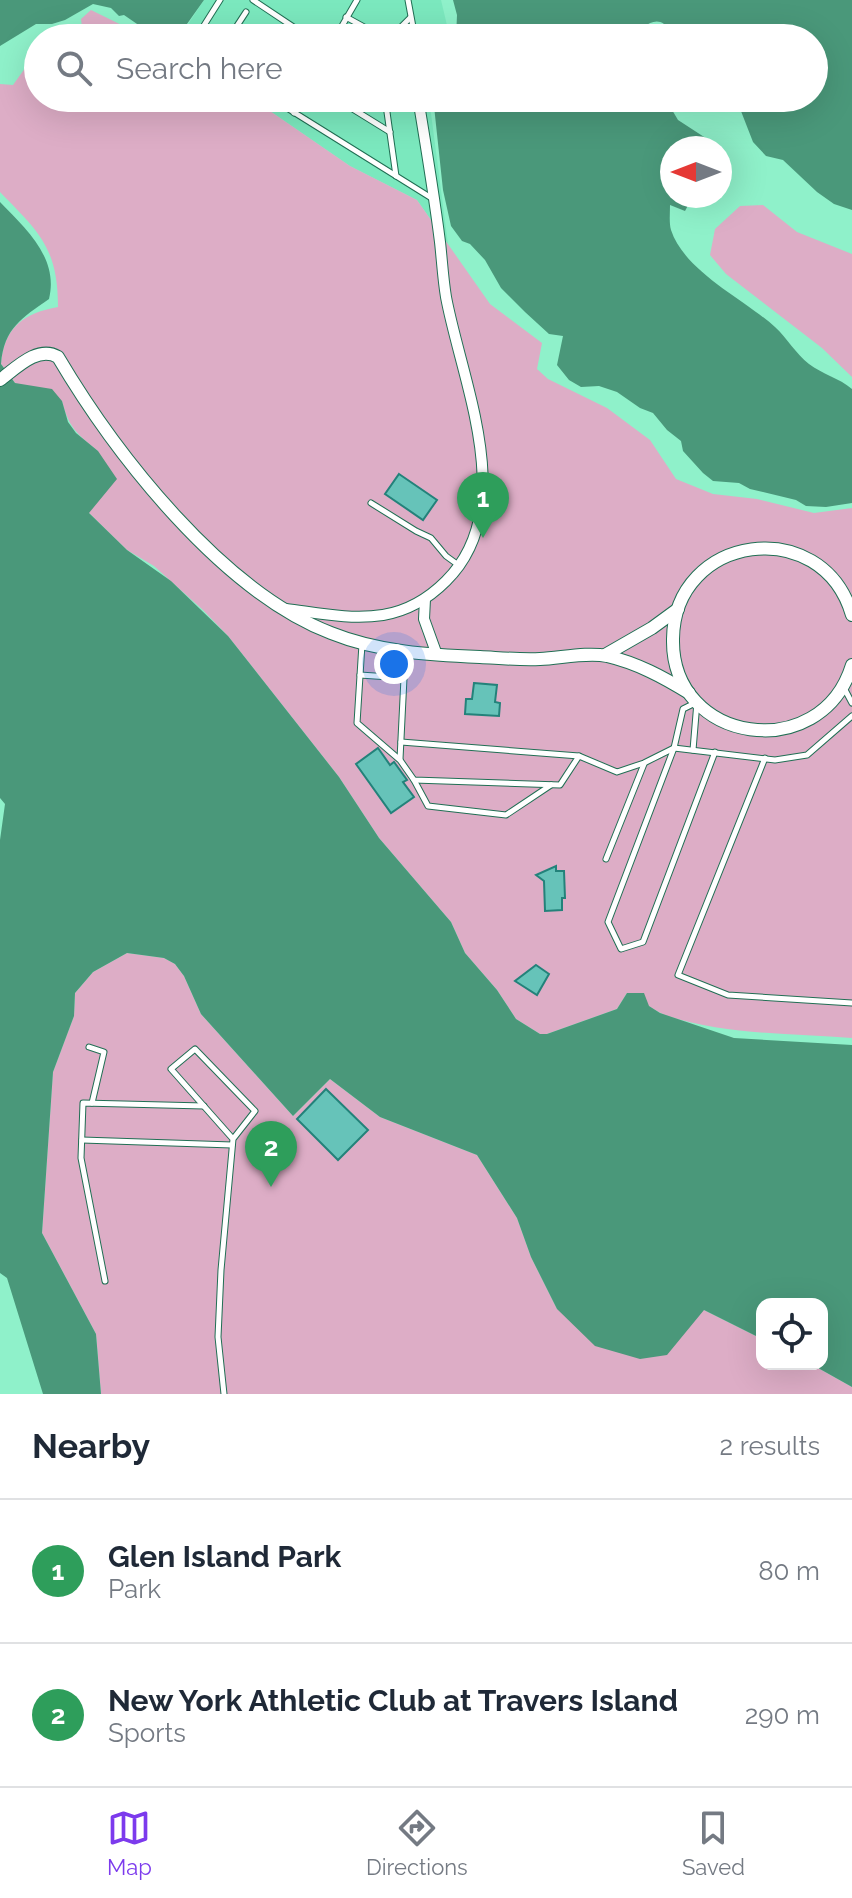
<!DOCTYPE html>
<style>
:root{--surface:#fff;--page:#f6f6f7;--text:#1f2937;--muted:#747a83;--line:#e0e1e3;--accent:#7c3aed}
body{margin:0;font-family:Raleway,sans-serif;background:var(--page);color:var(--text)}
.controls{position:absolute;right:24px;bottom:24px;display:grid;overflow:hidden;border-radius:16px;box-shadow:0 8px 32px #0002}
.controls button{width:72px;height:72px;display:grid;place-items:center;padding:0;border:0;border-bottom:2px solid var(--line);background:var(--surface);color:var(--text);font:40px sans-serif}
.compass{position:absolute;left:660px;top:136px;width:72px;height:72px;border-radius:50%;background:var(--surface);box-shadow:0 8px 32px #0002;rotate:270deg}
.you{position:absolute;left:394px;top:664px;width:28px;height:28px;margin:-20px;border:6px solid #fff;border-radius:50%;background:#1a73e8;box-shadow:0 0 0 12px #1a73e833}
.badge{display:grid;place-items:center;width:52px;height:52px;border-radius:50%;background:var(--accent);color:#fff;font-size:26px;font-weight:700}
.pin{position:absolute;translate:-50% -66px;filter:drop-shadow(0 2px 4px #0008)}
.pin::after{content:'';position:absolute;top:42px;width:28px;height:24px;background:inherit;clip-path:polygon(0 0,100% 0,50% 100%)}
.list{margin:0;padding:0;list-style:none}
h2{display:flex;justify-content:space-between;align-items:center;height:104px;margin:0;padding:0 32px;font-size:34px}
h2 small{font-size:26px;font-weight:400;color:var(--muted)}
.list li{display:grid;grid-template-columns:52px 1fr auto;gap:24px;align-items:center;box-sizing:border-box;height:144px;padding:0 32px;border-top:2px solid var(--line)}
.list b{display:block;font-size:30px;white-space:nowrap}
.list p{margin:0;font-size:26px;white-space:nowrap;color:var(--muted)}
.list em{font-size:26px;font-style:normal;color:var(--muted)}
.icon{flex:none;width:44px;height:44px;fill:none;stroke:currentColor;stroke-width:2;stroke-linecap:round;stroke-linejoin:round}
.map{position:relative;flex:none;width:852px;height:1394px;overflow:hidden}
.search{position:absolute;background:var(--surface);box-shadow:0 8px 32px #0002;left:24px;right:24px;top:24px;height:88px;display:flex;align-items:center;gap:20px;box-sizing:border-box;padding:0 28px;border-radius:44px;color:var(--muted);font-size:30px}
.sheet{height:392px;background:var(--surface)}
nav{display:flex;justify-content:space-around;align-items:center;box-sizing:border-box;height:112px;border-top:2px solid var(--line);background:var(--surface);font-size:22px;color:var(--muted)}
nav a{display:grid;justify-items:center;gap:4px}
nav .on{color:var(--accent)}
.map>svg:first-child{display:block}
.built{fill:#7be8be}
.green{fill:#ddadc6}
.water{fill:#4a987a}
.building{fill:#66c3b9;stroke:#23827a;stroke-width:2}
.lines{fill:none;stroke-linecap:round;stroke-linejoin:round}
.service-casing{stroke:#216f54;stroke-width:7}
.minor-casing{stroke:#216f54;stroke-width:12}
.tertiary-casing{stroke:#216f54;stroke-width:14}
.service{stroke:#fff;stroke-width:5}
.minor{stroke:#fff;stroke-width:10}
.tertiary{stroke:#fff;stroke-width:12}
</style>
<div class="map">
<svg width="852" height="1394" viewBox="0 0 852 1394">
<rect width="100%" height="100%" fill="#8ff1ca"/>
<g class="built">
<polygon points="204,0 441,0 450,38 179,38"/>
<polygon points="251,98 429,98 448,244 417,200 350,166"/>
</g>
<g class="green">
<polygon points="91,10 148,38 61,38 82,27 81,19"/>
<path d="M38,50V98H251L350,166L417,200L490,304L542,343L537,369L548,379L607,408L650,440L676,479L713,494L757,499L814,513L852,508V1038C790,1033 724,1035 665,1015C652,1010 641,999 627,993L617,1009L547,1034H540L516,1019L497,990L465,953L451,922L379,838L339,777L228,636L203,610L154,566L127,550L89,513L98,451C77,434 69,428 62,401L15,383L1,364C4,327 24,313 58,307C58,248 39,232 0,192V84L13,85Z"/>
<polygon points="763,205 797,232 852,254 852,377 822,348 726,274 710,255 715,229 740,206"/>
<polygon points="127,953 164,958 175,964 184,976 201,1014 293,1116 330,1079 380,1117 477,1155 517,1218 531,1257 557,1309 704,1310 762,1339 762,1364 811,1364 852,1387 852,1394 101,1394 96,1334 42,1233 53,1072 74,1016 75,993 93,972"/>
</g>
<g class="water">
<polygon points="0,0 204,0 177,38 168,38 147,25 140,26 124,15 119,16 111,8 93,4 65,20 52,24 36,24 0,46"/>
<path d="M453,0H852V210L834,204L817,192L783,160L766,156L753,142L739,106L720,98H814V38H662L664,24C653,16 641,29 633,38H456L457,15Z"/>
<path d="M442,98H665L678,120L718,146L717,148H672V196H693L685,211L670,205C670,213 669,223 671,230C685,272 744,299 775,327C787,338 796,354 809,364C822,374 839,378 852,389V503L826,507L806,506L796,500L750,489L739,483L713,481L703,473L683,451L681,441L667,430L653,413L640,408L617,392L599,386L581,387L569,380L557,365L563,336L549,334L525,312L501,288L485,260L470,244L462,241L451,226L443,190L434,106Z"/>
<path d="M0,202C26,229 59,258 49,299C22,318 4,328 1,364L15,383L52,389L62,401L68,422L76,433L98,451L117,479L89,513L127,550L171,581L228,636L339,777L379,838L451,922L465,953L497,990L516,1019L540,1034H547L617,1009L627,993H644L649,1006L660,1013L734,1038L852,1045V1387L811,1364H822V1304H762V1339L704,1310L667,1355L640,1359L595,1346L557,1309L531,1257L517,1218L477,1155L380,1117L330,1079L293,1116L201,1014L184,976L175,964L164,958L127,953L93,972L75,993L74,1016L53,1072L42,1233L96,1334L101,1394H43L7,1278L0,1273V840L5,804L0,798Z"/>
</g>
<g class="building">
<polygon points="399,474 437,500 423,520 385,494"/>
<polygon points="474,683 497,685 495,702 500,703 499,716 465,714 466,699 472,699"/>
<polygon points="378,748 390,765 394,762 407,780 403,782 414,797 391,813 356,764"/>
<polygon points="556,866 556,871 564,871 565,898 562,898 562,910 545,911 544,881 536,875"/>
<polygon points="536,965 549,974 537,995 515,981"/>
<polygon points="326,1089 368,1130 338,1160 297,1119"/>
</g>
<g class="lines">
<g class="service-casing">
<g id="service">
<polyline points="253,0 310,38"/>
<polyline points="408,0 413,27 411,38"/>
<polyline points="346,17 384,38"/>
<polyline points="383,37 399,29 410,18"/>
<polyline points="196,38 220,0"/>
<polyline points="229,38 246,12"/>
<polyline points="335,38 357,0"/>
<polyline points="271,98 433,199"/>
<polyline points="335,98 390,132"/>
<polyline points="385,98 396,176"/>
<polyline points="294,113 302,98"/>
<polyline points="371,503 416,531 431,538 446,556 457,564"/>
<polyline points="362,644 357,723 400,760 414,780 560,785 579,756 617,772 644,763 674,748 775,760 807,755 852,716"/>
<polyline points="360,675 404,678 400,759"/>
<polyline points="843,686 852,703"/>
<polyline points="401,742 579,756"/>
<polyline points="693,750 697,702 683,709 674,748 608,922 621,949 643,942 715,752"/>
<polyline points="765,758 678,975 728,995 852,1003"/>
<polyline points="414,780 428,806 506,815 551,785"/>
<polyline points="606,859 644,764"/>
<polyline points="89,1047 104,1052 92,1103"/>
<polyline points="82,1140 232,1145"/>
<polyline points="105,1281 81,1158 83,1103 204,1106"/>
<polyline points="224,1394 218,1337 221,1270 233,1139 255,1111 195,1049 171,1069 233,1139"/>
</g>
</g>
<g class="minor-casing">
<g id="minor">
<polyline points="425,599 424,619 437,655"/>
<path d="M286,609C318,613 351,620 383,615C407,611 429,598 446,581C520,508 462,383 446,297C443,279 442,260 440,242C434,194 426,146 418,98"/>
</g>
</g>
<g class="tertiary-casing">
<g id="tertiary">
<path d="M0,380C16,368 38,345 58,357C116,455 222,591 331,633C378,652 430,655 480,657C500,658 520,660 540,659C561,658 587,652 607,656C637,663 663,677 689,693"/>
<path d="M852,615C822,513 674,534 673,639C671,744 821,766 852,665"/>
<polyline points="605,655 652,628 678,609"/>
</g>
</g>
<use href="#service" class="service"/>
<use href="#minor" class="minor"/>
<use href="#tertiary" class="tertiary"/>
</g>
</svg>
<div class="controls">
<button><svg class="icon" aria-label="locate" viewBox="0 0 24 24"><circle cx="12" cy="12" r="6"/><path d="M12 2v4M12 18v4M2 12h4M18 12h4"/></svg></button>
</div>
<svg class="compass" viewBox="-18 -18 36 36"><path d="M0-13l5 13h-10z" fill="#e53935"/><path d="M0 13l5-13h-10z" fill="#747a83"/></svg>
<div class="you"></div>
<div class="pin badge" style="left:483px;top:538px;background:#2e9e5b">1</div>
<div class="pin badge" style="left:271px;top:1187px;background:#2e9e5b">2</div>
<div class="search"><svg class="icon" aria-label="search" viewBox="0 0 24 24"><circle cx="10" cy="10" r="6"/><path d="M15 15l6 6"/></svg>Search here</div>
</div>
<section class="sheet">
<h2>Nearby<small>2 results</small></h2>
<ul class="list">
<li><span class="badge" style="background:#2e9e5b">1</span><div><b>Glen Island Park</b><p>Park</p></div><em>80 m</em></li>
<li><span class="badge" style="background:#2e9e5b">2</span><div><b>New York Athletic Club at Travers Island</b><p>Sports</p></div><em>290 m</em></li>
</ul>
</section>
<nav>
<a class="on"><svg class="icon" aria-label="map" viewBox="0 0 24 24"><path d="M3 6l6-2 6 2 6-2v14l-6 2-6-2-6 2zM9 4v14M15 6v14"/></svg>Map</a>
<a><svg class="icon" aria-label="directions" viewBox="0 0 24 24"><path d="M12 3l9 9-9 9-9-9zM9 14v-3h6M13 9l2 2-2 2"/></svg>Directions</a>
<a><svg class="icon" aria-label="saved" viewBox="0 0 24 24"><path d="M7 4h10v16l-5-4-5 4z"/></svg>Saved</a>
</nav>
